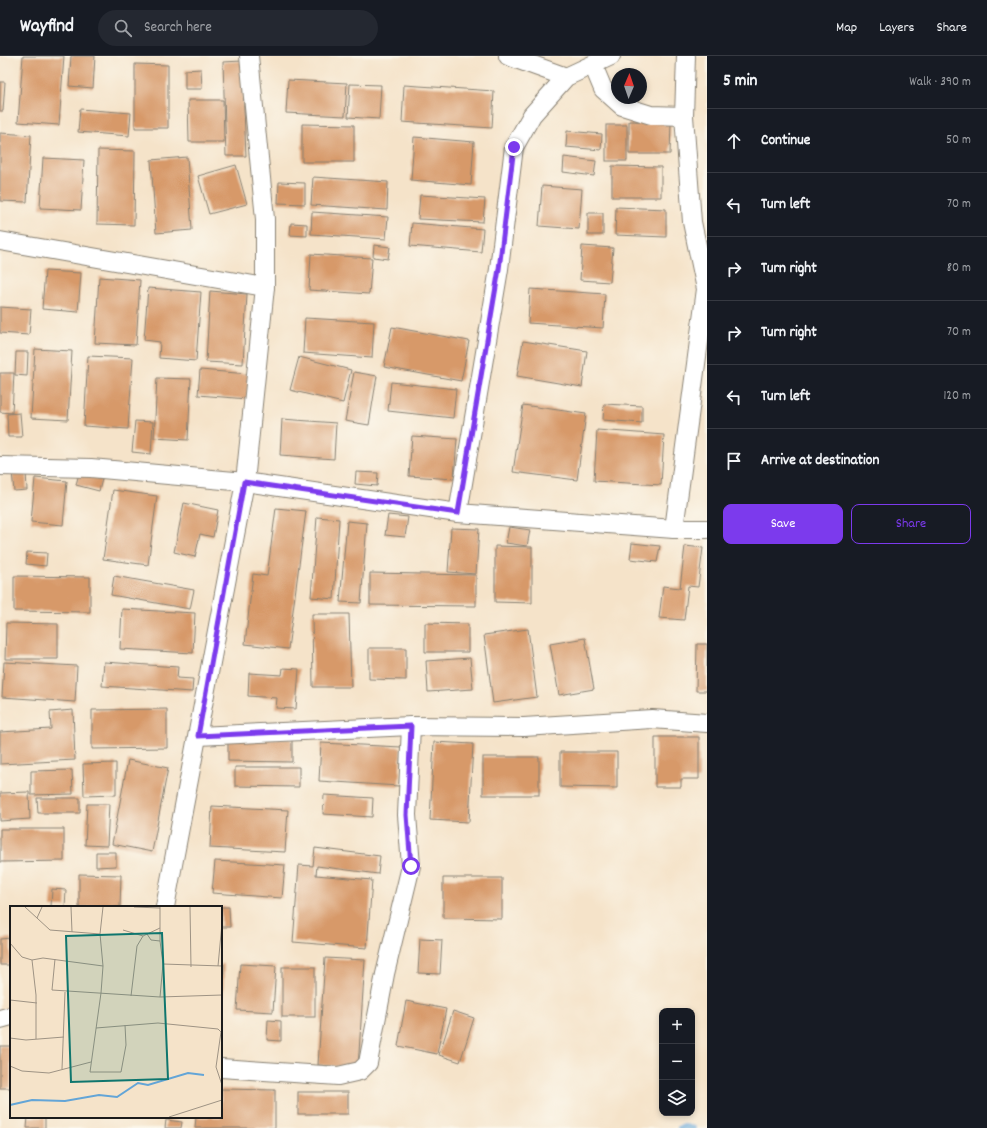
<!DOCTYPE html>
<meta charset="utf-8">
<style>
:root{--surface:#171b24;--page:#242831;--text:#f1f3f6;--muted:#9ea1a6;--line:#363941;--accent:#7c3aed}
body{margin:0;font-family:Dekko,sans-serif;background:var(--page);color:var(--text)}
.controls{position:absolute;right:12px;bottom:12px;display:grid;overflow:hidden;border-radius:8px;box-shadow:0 2px 6px #0003}
.controls button{width:36px;height:36px;display:grid;place-items:center;padding:0;border:0;border-bottom:1px solid var(--line);background:var(--surface);color:var(--text);font:20px sans-serif}
.compass{position:absolute;left:611px;top:12px;width:36px;height:36px;border-radius:50%;background:var(--surface);box-shadow:0 2px 6px #0003;rotate:2deg}
.stop{position:absolute;width:12px;height:12px;margin:-9px;border:3px solid #7c3aed;border-radius:50%;background:#fff}
.stop.end{background:#7c3aed;border-color:#fff;box-shadow:0 1px 4px #0008}
.list{margin:0;padding:0;list-style:none}
h2{display:flex;justify-content:space-between;align-items:center;height:52px;margin:0;padding:0 16px;font-size:17px}
h2 small{font-size:13px;font-weight:400;color:var(--muted)}
.list li{display:grid;grid-template-columns:26px 1fr auto;gap:12px;align-items:center;box-sizing:border-box;height:64px;padding:0 16px;border-top:1px solid var(--line)}
.list b{display:block;font-size:15px;white-space:nowrap}
.list em{font-size:13px;font-style:normal;color:var(--muted)}
.actions{display:flex;gap:8px;padding:12px 16px}
.actions a{flex:1;padding:9px 0;border:1px solid var(--accent);border-radius:8px;text-align:center;font-size:14px;color:var(--accent)}
.actions .main{background:var(--accent);color:#fff}
.icon{flex:none;width:22px;height:22px;fill:none;stroke:currentColor;stroke-width:2;stroke-linecap:round;stroke-linejoin:round}
.map{position:relative;flex:none;width:707px;height:1072px;overflow:hidden}
header{display:flex;align-items:center;gap:24px;box-sizing:border-box;height:56px;padding:0 20px;background:var(--surface);border-bottom:1px solid var(--line)}
header strong{font-size:19px}
nav{display:flex;gap:22px;margin-inline-start:auto;font-size:14px}
.search{width:280px;height:36px;background:var(--page);display:flex;align-items:center;gap:10px;box-sizing:border-box;padding:0 14px;border-radius:22px;color:var(--muted);font-size:15px}
main{display:flex}
aside{flex:1;background:var(--surface)}
.map>svg:first-child{display:block}
.lines{fill:none;stroke-linecap:round;stroke-linejoin:round}
.stream{stroke:#63a5d7;stroke-width:6}
.building{fill:#d79969}
.street-casing{stroke:#888072;stroke-width:20}
.street{stroke:#fff;stroke-width:18}
.route{stroke:#7c3aed;stroke-width:5}
.inset-river{fill:none;stroke:#63a5d7;stroke-width:2}
.inset-road{fill:none;stroke:#9e9384;stroke-width:1}
.view{fill:#0f766e;fill-opacity:0.15;stroke:#0f766e;stroke-width:2}
.inset-edge{fill:none;stroke:#1c1c1c;stroke-width:2}
</style>
<header>
<strong>Wayfind</strong>
<div class="search"><svg class="icon" aria-label="search" viewBox="0 0 24 24"><circle cx="10" cy="10" r="6"/><path d="M15 15l6 6"/></svg>Search here</div>
<nav><a>Map</a><a>Layers</a><a>Share</a></nav>
</header>
<main>
<div class="map">
<svg width="707" height="1072" viewBox="0 0 707 1072">
<rect width="100%" height="100%" fill="#fbf7ec"/>
<filter id="ink" filterUnits="userSpaceOnUse"><feTurbulence type="fractalNoise" baseFrequency=".025" numOctaves="2"/><feDisplacementMap in="SourceGraphic" scale="8" xChannelSelector="R" yChannelSelector="G"/><feConvolveMatrix kernelMatrix="1 2 1 2 8 2 1 2 1" color-interpolation-filters="sRGB"/></filter>
<filter id="wash" filterUnits="userSpaceOnUse"><feTurbulence type="fractalNoise" baseFrequency=".012" numOctaves="4" result="noise"/><feDisplacementMap in="SourceGraphic" scale="16" xChannelSelector="R" yChannelSelector="G"/><feGaussianBlur stdDeviation="0.9" result="paint"/><feColorMatrix in="noise" values="0 0 0 0 0 0 0 0 0 0 0 0 0 0 0 0 0 1.4 0 .05"/><feComposite in="paint" operator="in"/></filter>
<g filter="url(#wash)">
<rect width="100%" height="100%" fill="#f5e3c9"/>
<g class="lines">
<polyline class="stream" points="680,1072 684,1071 693,1072"/>
</g>
<g id="blocks">
<g class="building">
<polygon points="23,0 64,0 59,69 18,66"/>
<polygon points="71,0 95,0 93,32 69,30"/>
<polygon points="242,5 246,100 226,100 223,6"/>
<polygon points="135,8 168,9 168,72 135,72"/>
<polygon points="201,13 202,33 185,33 185,14"/>
<polygon points="288,24 347,27 345,60 286,57"/>
<polygon points="0,26 5,26 3,55 0,55"/>
<polygon points="350,28 381,29 379,63 348,61"/>
<polygon points="404,29 494,35 492,72 402,66"/>
<polygon points="188,44 223,44 224,86 189,86"/>
<polygon points="80,53 131,57 129,80 78,76"/>
<polygon points="629,65 671,66 670,98 629,98"/>
<polygon points="302,68 354,69 354,106 302,106"/>
<rect x="606" y="69" width="21" height="36"/>
<polygon points="567,75 602,78 601,94 566,91"/>
<polygon points="0,77 31,79 27,146 0,145"/>
<polygon points="414,81 474,86 471,129 411,124"/>
<polygon points="98,94 135,95 134,169 97,168"/>
<polygon points="187,101 192,174 156,177 151,104"/>
<polygon points="564,101 596,105 594,120 563,116"/>
<polygon points="43,102 84,104 81,154 40,152"/>
<polygon points="236,109 247,148 209,158 198,120"/>
<polygon points="612,110 661,111 661,141 612,141"/>
<polygon points="313,121 388,126 387,154 311,149"/>
<polygon points="279,126 305,127 305,148 278,147"/>
<polygon points="542,130 582,133 579,173 539,170"/>
<polygon points="420,139 485,143 483,166 418,163"/>
<polygon points="616,151 666,153 666,181 615,179"/>
<polygon points="312,156 388,161 386,183 311,178"/>
<rect x="588" y="157" width="15" height="22"/>
<polygon points="291,167 307,168 307,180 290,179"/>
<polygon points="412,167 483,173 481,196 410,190"/>
<polygon points="374,189 390,191 388,203 373,201"/>
<polygon points="582,190 613,192 610,226 580,224"/>
<polygon points="311,198 372,202 369,238 309,234"/>
<polygon points="45,215 81,217 78,256 42,253"/>
<polygon points="99,221 140,224 136,289 95,287"/>
<polygon points="148,232 201,236 196,305 159,302 160,286 144,284"/>
<polygon points="530,233 605,238 603,272 528,267"/>
<polygon points="210,235 247,238 243,308 206,306"/>
<polygon points="0,251 31,253 29,279 0,277"/>
<polygon points="305,262 374,266 372,302 303,297"/>
<polygon points="392,271 469,285 461,325 384,311"/>
<polygon points="523,285 587,295 582,331 517,320"/>
<polygon points="35,293 72,295 68,364 31,362"/>
<polygon points="16,296 28,296 27,320 15,319"/>
<polygon points="88,300 133,302 128,373 84,370"/>
<polygon points="299,301 351,314 343,347 290,334"/>
<polygon points="200,314 249,318 247,343 198,339"/>
<polygon points="354,316 377,320 369,369 345,365"/>
<polygon points="0,317 14,317 12,357 0,356"/>
<polygon points="157,322 191,323 188,384 154,382"/>
<polygon points="391,326 456,333 453,362 388,355"/>
<polygon points="604,348 642,350 642,367 603,364"/>
<polygon points="523,349 586,358 577,424 513,416"/>
<polygon points="20,357 22,381 8,381 7,358"/>
<polygon points="282,363 336,367 334,403 280,399"/>
<polygon points="135,365 153,366 151,398 132,396"/>
<polygon points="597,374 664,379 661,429 594,425"/>
<polygon points="412,380 457,383 454,423 409,420"/>
<polygon points="26,415 27,434 14,435 12,416"/>
<polygon points="356,416 378,417 377,430 355,428"/>
<polygon points="79,417 102,423 99,435 76,429"/>
<polygon points="35,422 67,425 63,469 31,466"/>
<polygon points="113,434 157,440 148,509 103,503"/>
<polygon points="184,447 218,454 213,481 200,478 195,501 174,496"/>
<polygon points="276,452 306,455 288,593 245,588 253,518 267,520"/>
<polygon points="388,459 408,461 405,481 385,479"/>
<polygon points="317,461 339,463 334,543 311,541"/>
<polygon points="347,465 367,467 361,547 340,546"/>
<polygon points="509,471 530,474 527,490 506,487"/>
<polygon points="451,472 479,473 476,518 448,516"/>
<polygon points="632,487 660,490 657,506 630,503"/>
<polygon points="495,490 532,491 532,547 495,546"/>
<polygon points="685,490 703,492 698,531 688,530 684,564 659,562 663,530 680,532"/>
<polygon points="27,496 47,497 46,510 26,508"/>
<polygon points="370,517 476,519 476,550 370,549"/>
<polygon points="14,520 90,521 90,556 14,555"/>
<polygon points="114,520 194,534 190,553 111,539"/>
<polygon points="122,553 195,557 193,597 120,593"/>
<polygon points="312,558 349,558 351,631 313,631"/>
<polygon points="6,567 58,568 58,603 5,603"/>
<polygon points="425,567 468,568 468,596 425,596"/>
<polygon points="528,573 537,641 493,647 484,579"/>
<polygon points="585,582 594,633 559,639 550,588"/>
<polygon points="697,588 707,588 707,635 696,635"/>
<polygon points="369,592 406,592 406,624 369,623"/>
<polygon points="470,602 473,633 428,636 426,605"/>
<polygon points="4,606 77,610 75,646 2,641"/>
<polygon points="104,606 178,611 177,622 193,623 192,636 102,630"/>
<polygon points="283,612 299,613 296,653 276,652 277,642 248,640 249,617 282,619"/>
<polygon points="167,653 167,692 92,693 92,654"/>
<polygon points="73,654 75,704 0,708 0,676 51,673 50,656"/>
<polygon points="655,681 699,681 699,723 681,723 681,731 655,731"/>
<polygon points="228,683 292,683 292,706 228,705"/>
<polygon points="434,686 473,688 469,766 430,764"/>
<polygon points="321,687 401,691 399,730 319,725"/>
<polygon points="560,696 617,696 617,732 560,731"/>
<rect x="483" y="701" width="56" height="38"/>
<polygon points="128,704 168,712 152,796 112,788"/>
<polygon points="116,707 116,739 84,740 83,708"/>
<polygon points="235,711 299,711 299,731 235,730"/>
<polygon points="72,714 73,738 31,739 31,715"/>
<polygon points="29,736 30,763 0,765 0,737"/>
<polygon points="324,739 373,742 372,761 323,758"/>
<polygon points="37,742 80,742 80,757 38,757"/>
<polygon points="87,748 109,748 107,790 85,789"/>
<polygon points="212,750 288,754 285,796 210,792"/>
<polygon points="0,773 64,773 64,805 0,806"/>
<polygon points="315,792 380,800 378,818 317,810 316,819 372,824 367,892 293,886 299,809 313,810"/>
<polygon points="96,796 116,796 116,810 96,811"/>
<polygon points="215,805 285,809 282,842 212,837"/>
<polygon points="79,818 121,819 120,851 79,851"/>
<polygon points="443,822 502,822 502,863 443,862"/>
<polygon points="52,833 66,834 65,851 51,851"/>
<polygon points="221,851 229,851 230,871 221,871"/>
<polygon points="11,882 11,909 0,909 0,883"/>
<polygon points="420,883 442,884 440,918 418,917"/>
<polygon points="325,902 365,904 358,1012 318,1009"/>
<polygon points="221,908 224,908 223,946 221,946"/>
<polygon points="240,908 276,910 273,956 237,954"/>
<rect x="282" y="911" width="33" height="50"/>
<polygon points="406,945 446,953 437,998 398,990"/>
<polygon points="453,955 474,962 460,1006 439,999"/>
<polygon points="268,964 281,965 281,985 267,984"/>
<rect x="0" y="990" width="11" height="42"/>
<polygon points="221,1033 275,1034 275,1072 195,1072 196,1061 221,1061"/>
<rect x="298" y="1036" width="50" height="22"/>
<polygon points="28,1061 45,1061 45,1072 27,1072"/>
<polygon points="166,1064 182,1066 181,1072 165,1072"/>
</g>
</g>
</g>
<g filter="url(#ink)">
<use href="#blocks" fill-opacity="0" stroke="#888072" stroke-width="1"/>
<g class="lines">
<g class="street-casing">
<g id="street">
<polyline points="508,0 566,21"/>
<polyline points="593,9 603,33 622,50 651,59 684,60"/>
<polyline points="0,185 265,231"/>
<polyline points="0,410 91,412 245,426 458,457 674,473 707,473"/>
<polyline points="458,457 499,213 514,91 532,59 566,21 611,0"/>
<polyline points="674,473 706,233 692,166 684,60 686,0"/>
<polyline points="198,680 411,670 524,671 652,663 707,667"/>
<polyline points="165,851 245,426 265,231 265,163 249,0"/>
<polyline points="0,963 11,960"/>
<polyline points="221,1012 338,1020 360,1015 368,1007 385,918 411,810 407,759 411,670"/>
</g>
</g>
<use href="#street" class="street"/>
</g>
</g>
<g class="lines" filter="url(#ink)">
<polyline class="route" points="411,810 407,759 411,670 198,680 244,426 458,457 499,213 514,91"/>
</g>
<g transform="translate(10 850)">
<rect width="212" height="212" fill="#f5e3c9"/>
<path class="inset-river" d="M0,199L22,194L55,195L89,189L107,191L128,177L138,179L178,167L194,169"/>
<path class="inset-road" d="M15,1L40,24L90,28M61,1L62,26M93,1L90,28L93,60L91,87L80,166H111L116,139L115,119M124,1L150,2M150,1V35L153,58L150,91M180,1L181,61M27,12L32,1M113,24L133,30M137,28L141,34L150,35M0,37L12,51L22,54L33,52L93,60M45,53L42,84L150,91L212,89M22,54L26,89V133M153,58L212,60M208,60L212,17M121,90L127,40L133,30L150,22M0,94L27,97M86,122L148,117L208,123L211,126L206,161L212,179M0,132L16,134L54,131M0,160L12,165L39,167L81,156M52,163L55,86M159,211L212,194"/>
<path class="view" d="M152,27L158,173L61,176L56,30Z"/>
<rect width="212" height="212" class="inset-edge"/>
</g>
</svg>
<div class="controls">
<button>+</button>
<button>−</button>
<button><svg class="icon" aria-label="layers" viewBox="0 0 24 24"><path d="M12 4l9 5-9 5-9-5zM3 14l9 5 9-5"/></svg></button>
</div>
<svg class="compass" viewBox="-18 -18 36 36"><path d="M0-13l5 13h-10z" fill="#e53935"/><path d="M0 13l5-13h-10z" fill="#9ea1a6"/></svg>
<div class="stop" style="left:411px;top:810px"></div>
<div class="stop end" style="left:514px;top:91px"></div>
</div>
<aside>
<h2>5 min<small>Walk · 390 m</small></h2>
<ul class="list">
<li><svg class="icon" aria-label="ahead" viewBox="0 0 24 24"><path d="M12 20V5M6 11l6-6 6 6"/></svg><div><b>Continue</b></div><em>50 m</em></li>
<li><svg class="icon" aria-label="left" viewBox="0 0 24 24"><path d="M17 20v-9H6M10 6l-5 5 5 5"/></svg><div><b>Turn left</b></div><em>70 m</em></li>
<li><svg class="icon" aria-label="right" viewBox="0 0 24 24"><path d="M7 20v-9h11M14 6l5 5-5 5"/></svg><div><b>Turn right</b></div><em>80 m</em></li>
<li><svg class="icon" aria-label="right" viewBox="0 0 24 24"><path d="M7 20v-9h11M14 6l5 5-5 5"/></svg><div><b>Turn right</b></div><em>70 m</em></li>
<li><svg class="icon" aria-label="left" viewBox="0 0 24 24"><path d="M17 20v-9H6M10 6l-5 5 5 5"/></svg><div><b>Turn left</b></div><em>120 m</em></li>
<li><svg class="icon" aria-label="arrive" viewBox="0 0 24 24"><path d="M6 21V4h12l-3 4 3 4H6"/></svg><div><b>Arrive at destination</b></div></li>
</ul>
<div class="actions"><a class="main">Save</a><a>Share</a></div>
</aside>
</main>
